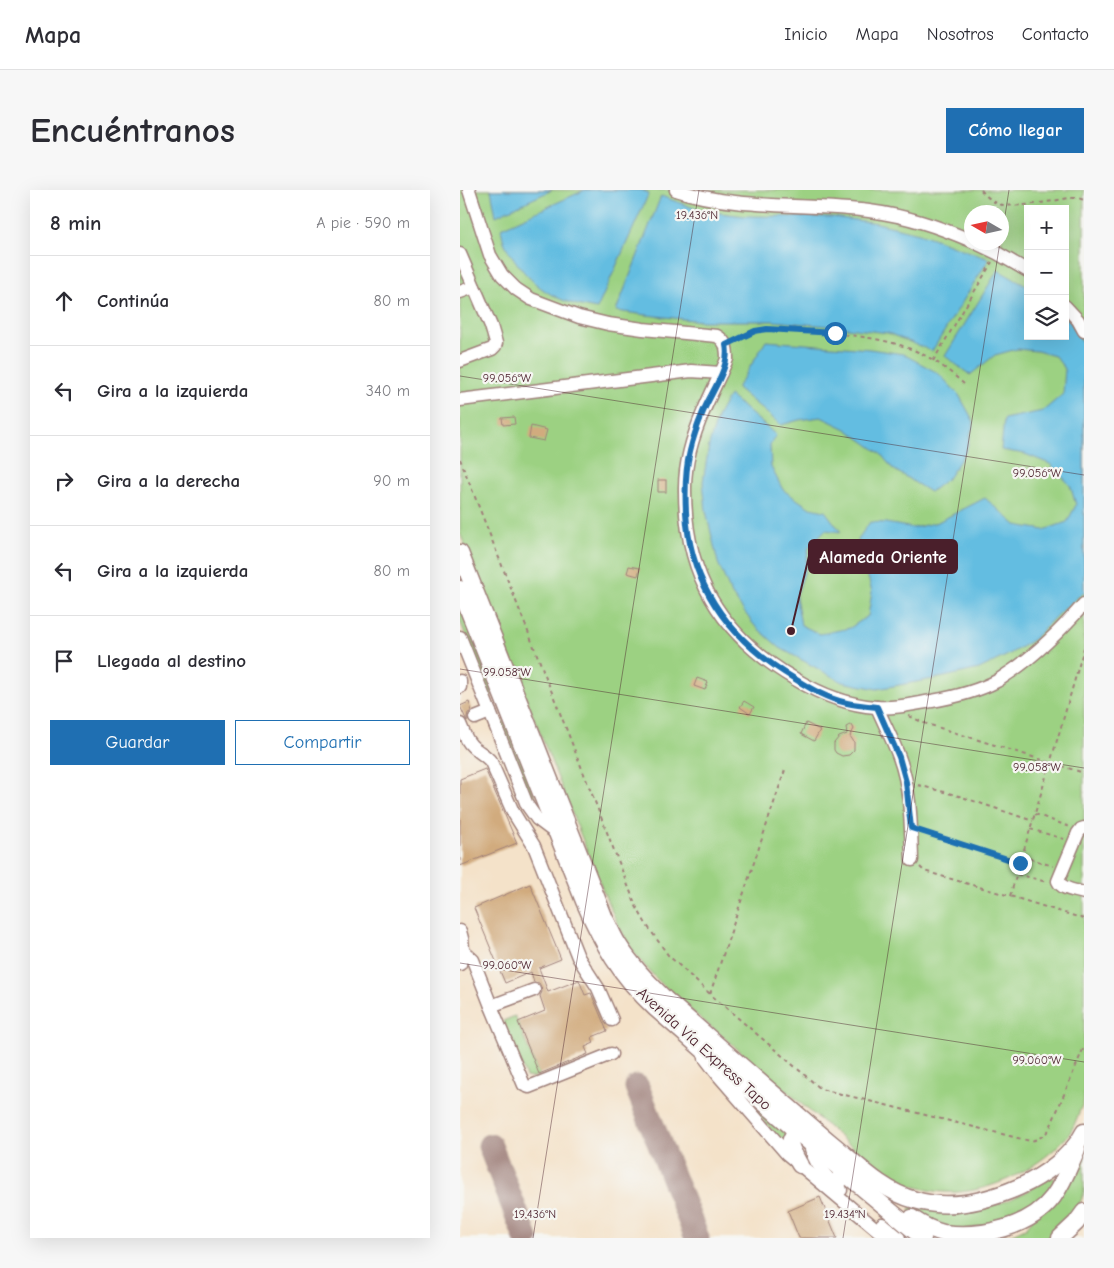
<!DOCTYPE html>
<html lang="es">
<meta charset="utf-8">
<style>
:root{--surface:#fff;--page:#f7f7f7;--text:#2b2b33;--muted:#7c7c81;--line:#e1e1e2;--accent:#1f6fb2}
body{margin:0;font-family:"Comic Neue",sans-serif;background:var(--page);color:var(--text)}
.controls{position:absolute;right:15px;top:15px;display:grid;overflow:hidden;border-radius:0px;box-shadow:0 5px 20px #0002}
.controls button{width:45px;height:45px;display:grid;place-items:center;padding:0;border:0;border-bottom:1px solid var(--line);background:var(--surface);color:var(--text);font:25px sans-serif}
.compass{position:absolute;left:504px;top:15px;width:45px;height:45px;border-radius:50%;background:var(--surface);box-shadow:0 5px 20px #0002;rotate:279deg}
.stop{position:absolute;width:15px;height:15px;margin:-11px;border:4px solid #1f6fb2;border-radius:50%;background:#fff}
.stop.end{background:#1f6fb2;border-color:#fff;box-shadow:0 1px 5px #0008}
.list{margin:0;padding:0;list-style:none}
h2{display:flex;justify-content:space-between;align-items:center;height:65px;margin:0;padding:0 20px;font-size:21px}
h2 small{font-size:16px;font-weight:400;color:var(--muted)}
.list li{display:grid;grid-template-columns:32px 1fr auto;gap:15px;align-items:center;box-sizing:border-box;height:90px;padding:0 20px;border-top:1px solid var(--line)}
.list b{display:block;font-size:19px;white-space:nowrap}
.list em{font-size:16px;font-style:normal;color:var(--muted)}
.actions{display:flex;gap:10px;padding:15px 20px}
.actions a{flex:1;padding:11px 0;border:1px solid var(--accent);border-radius:0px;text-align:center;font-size:18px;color:var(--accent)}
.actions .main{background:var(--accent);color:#fff}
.icon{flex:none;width:28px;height:28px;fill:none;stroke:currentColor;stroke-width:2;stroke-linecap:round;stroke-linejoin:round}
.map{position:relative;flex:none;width:624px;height:1048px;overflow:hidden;border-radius:0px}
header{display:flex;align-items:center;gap:30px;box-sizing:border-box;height:70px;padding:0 25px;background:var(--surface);border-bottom:1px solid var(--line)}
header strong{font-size:24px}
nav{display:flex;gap:28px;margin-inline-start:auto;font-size:18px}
.intro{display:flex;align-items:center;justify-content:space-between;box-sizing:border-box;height:120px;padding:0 30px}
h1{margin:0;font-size:35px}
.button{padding:12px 22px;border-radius:0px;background:var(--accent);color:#fff;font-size:18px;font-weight:700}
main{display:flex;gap:30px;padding:0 30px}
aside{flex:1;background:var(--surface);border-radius:0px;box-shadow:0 5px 20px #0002}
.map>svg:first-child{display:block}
.green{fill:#9cd182;stroke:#737856;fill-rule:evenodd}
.water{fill:#64bde1;stroke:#576e86}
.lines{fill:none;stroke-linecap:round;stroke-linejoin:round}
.taxiway{stroke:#9f807a;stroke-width:25}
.building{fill:#d1ab7e}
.minor-casing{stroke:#9f807a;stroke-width:15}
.major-casing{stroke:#9f807a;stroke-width:19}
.path{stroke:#9f807a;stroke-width:2;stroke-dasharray:4 4;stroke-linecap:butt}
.minor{stroke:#fff;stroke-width:12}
.major{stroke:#fff;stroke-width:16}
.route{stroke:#1f6fb2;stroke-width:6}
.ticks{fill:none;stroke:#4a1f2b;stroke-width:1;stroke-opacity:0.45}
.labels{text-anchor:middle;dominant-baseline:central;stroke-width:4.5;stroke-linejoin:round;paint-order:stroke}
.street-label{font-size:16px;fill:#4a1f2b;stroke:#f6f6f2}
.ticks-label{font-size:12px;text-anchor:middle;fill:#4a1f2b;stroke:#f6f6f2;stroke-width:4.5;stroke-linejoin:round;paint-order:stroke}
.leader{fill:none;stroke:#4a1f2b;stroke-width:2}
.callout-dot{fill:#4a1f2b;stroke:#f6f6f2;stroke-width:2}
.callout{fill:#4a1f2b;stroke:#4a1f2b;stroke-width:2}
.callout-label{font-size:18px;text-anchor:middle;font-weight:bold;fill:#fff}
</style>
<header>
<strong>Mapa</strong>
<nav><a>Inicio</a><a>Mapa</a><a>Nosotros</a><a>Contacto</a></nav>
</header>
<div class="intro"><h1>Encuéntranos</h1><a class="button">Cómo llegar</a></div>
<main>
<aside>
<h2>8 min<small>A pie · 590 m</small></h2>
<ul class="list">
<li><svg class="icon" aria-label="ahead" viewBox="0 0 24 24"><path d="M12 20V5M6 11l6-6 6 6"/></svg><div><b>Continúa</b></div><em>80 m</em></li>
<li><svg class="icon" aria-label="left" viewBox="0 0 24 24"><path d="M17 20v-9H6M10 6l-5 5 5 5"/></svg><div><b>Gira a la izquierda</b></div><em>340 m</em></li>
<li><svg class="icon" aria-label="right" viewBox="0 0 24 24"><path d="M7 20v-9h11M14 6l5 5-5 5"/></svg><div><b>Gira a la derecha</b></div><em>90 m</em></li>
<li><svg class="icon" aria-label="left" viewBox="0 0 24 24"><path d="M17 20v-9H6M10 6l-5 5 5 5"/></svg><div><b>Gira a la izquierda</b></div><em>80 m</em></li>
<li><svg class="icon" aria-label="arrive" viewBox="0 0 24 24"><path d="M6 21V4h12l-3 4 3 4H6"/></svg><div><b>Llegada al destino</b></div></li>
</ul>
<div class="actions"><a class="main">Guardar</a><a>Compartir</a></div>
</aside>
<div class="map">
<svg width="624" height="1048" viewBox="0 0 624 1048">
<rect width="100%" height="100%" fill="#f6f6f2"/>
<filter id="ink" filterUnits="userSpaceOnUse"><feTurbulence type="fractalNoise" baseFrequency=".02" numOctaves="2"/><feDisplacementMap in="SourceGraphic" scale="10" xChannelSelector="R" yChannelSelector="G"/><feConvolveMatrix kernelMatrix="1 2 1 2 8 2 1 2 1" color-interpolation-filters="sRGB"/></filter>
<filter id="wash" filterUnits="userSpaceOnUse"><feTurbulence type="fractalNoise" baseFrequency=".0096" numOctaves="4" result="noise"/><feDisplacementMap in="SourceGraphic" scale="20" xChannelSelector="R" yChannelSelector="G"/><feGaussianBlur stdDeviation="1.12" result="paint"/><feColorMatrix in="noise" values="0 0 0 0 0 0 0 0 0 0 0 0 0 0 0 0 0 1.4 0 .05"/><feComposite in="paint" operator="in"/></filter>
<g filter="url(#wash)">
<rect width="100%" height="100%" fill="#f4e2c9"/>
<g class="green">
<path d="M0,0H624V911C619,921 616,933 610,943C607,948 601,952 597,957C568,984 523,1005 483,1002C466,1001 443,994 428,986C422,982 416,977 410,972C362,932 315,891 268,851C235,823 199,797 174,762C161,743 152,722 143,701L0,343ZM568,19H605V146H568ZM512,22H542V52H512Z"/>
<polygon points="0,411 32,495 32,506 29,505 0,431"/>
<polygon points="41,529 53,544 80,621 72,611 40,531"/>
<polygon points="55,826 79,885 72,888 66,887 43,831"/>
<polygon points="284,905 328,938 324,954 285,910"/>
<polygon points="624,956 624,1004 615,1023 593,1045 587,1048 539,1048 550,1045 567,1037"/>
<path d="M590,988H594L595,990L587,1003L573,1017L553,1030L498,1041L449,1021V1019L451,1017C470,1018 488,1021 507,1020C536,1019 566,1003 590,988Z"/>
</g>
<g class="water">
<polygon points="31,0 92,0 36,26"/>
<path d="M125,0H181L189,3L137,119C100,113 76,101 54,69C52,65 48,61 46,56C43,51 42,44 41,38Z"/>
<polygon points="201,6 242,21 285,26 373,27 417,33 459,43 529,69 472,161 428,143 379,137 312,131 242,131 186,125 156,121"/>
<polygon points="538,80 568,97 568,146 605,146 605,127 610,131 624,156 624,402 598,424 573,450 546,466 519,479 484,487 417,499 382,492 320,458 294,435 272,405 258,373 246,321 243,292 249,255 258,225 269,205 316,245 310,255 311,277 323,300 350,318 365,321 381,342 365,340 349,357 345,380 336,407 341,435 360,444 390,438 408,426 412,402 398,349 410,332 426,333 453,338 478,332 525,308 556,335 584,340 607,332 616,315 610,295 590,274 565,264 541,260 544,229 583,221 603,204 605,179 595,166 577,161 557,159 535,165 510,185 485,166"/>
<polygon points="306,151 410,159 443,164 478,183 499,205 514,232 506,261 489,287 470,302 433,279 420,263 386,239 361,227 339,230 321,235 277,198"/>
</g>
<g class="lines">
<g class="taxiway">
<polyline points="177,897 237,1048"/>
<polyline points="30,956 66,1048"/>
</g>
</g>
<g id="blocks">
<g class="building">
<polygon points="54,227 55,234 43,235 42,228"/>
<polygon points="71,236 87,240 84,251 69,248"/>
<rect x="198" y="290" width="8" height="12"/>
<polygon points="169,376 180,378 178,386 167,383"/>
<polygon points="237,488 248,492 245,500 234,496"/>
<polygon points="284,511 294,517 290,524 280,517"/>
<polygon points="9,512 12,521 8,523 7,527 7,531 5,527 0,516"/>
<polygon points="346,533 360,540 354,551 341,544"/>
<polygon points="390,535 392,535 394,539 390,546 394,552 394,560 389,565 382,566 376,563 374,560 374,553 379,547 387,544 386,537"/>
<polygon points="25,579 57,653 0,676 0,589"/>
<polygon points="70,694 101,769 79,778 88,802 119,790 125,805 131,803 147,841 132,847 134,853 125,857 128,864 79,884 58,832 85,821 80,806 82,802 81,797 79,793 74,792 71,782 45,793 14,718"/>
<polygon points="360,1007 377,1048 339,1048 328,1021"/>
</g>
</g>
</g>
<g filter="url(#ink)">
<use href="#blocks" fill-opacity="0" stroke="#9f807a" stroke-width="1"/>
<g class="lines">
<g class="minor-casing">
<g id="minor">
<path d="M9,0L30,65L42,85L56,99L71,109L119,127L148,134L183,139L257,146C266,151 267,158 267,169C260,186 251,203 244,220C234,243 225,272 225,297C224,384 260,445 335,489C360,504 387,515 416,517C434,519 454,514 472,511C495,507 516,502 537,491C542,488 547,484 552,481C579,462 602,439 624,414"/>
<path d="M216,0C278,20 346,13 409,21C447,26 477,36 512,51"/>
<polyline points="514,52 537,63 568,81"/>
<polyline points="0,64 31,136 36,153 35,156 32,159 0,171"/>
<polyline points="0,102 14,97"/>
<polyline points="605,116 618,130 624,141"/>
<polyline points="0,210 231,181 261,183"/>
<polyline points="0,447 67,615 77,629 97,644"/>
<polyline points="0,491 0,497"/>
<path d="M417,517C424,534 433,550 439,567C451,599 451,636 452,670"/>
<polyline points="15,528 30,522"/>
<path d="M0,534C3,541 6,551 12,556C18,562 26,565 31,572L53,622L74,656L118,767L138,798L152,830"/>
<path d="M624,638L621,639L618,643L598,691C602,700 615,700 624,703"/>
<path d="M0,741C4,752 4,762 0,774"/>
<polyline points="3,761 13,770 31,816 64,895 69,897 151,864"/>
<polyline points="31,816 74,800"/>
<polyline points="245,868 259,886 327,964 427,1048"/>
<path d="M351,951L350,953C352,971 367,989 381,1000"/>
<polyline points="422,1034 439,1048"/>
</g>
</g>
<g class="major-casing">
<g id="major">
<path d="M0,363L145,729C150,738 153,746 158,754C171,775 188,792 205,809C260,857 315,906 371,953C397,974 422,1001 455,1010C489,1020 527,1011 559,997C582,987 613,965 624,942"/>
<path d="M0,399L124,711C143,755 160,785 195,818L387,985L463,1048"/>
<path d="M340,975C328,953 325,952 344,933"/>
<polyline points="377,997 380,987 387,985"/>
<path d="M452,1028C462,1035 472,1040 483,1043C520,1048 570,1038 593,1007C604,992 610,975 617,959"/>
<polyline points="600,1048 616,1033 624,1022"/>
</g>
</g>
<g class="path">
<path d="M521,0C526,6 531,11 539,14C553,19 593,11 609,8H618L624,10"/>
<path d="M275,150C285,145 296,139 307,139C319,139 330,140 342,141C379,144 423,146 458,162C476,170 491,182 505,195"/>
<polyline points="473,171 532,72"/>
<path d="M0,269L176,716L186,734L208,765L250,804L361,899L570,951C578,950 583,946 589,940L624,857"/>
<polyline points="449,526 464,533 624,583"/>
<polyline points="458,595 499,606 573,631"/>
<polyline points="575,624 610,637"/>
<polyline points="570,639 604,649"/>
<polyline points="462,641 560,673"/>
<polyline points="562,666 593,676"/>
<polyline points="460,677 464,681 550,706 624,729"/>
<polyline points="557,684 587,692"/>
<polyline points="550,706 601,537 624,458"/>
<polyline points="250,804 325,580"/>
</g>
<use href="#minor" class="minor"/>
<use href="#major" class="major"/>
</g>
</g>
<g class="lines" filter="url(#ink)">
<path class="route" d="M375,143L307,139L295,141L266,155C271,177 251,202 243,222C238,234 233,248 230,261C225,281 225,302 226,322C230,398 271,451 335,489C351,499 368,509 387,513C396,515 407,516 417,517L439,567L446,592L451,638L560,673"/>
</g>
<path class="ticks" d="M542,45L549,0M0,186L624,285M0,479L624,578M0,773L624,872M73,1048L239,0M383,1048L540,52"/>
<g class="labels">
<g class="street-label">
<text transform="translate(244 859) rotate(42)">Avenida Vía Express Tapo</text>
</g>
</g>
<g class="ticks-label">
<text x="237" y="29">19.436°N</text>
<text x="47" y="192">99.056°W</text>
<text x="577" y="287">99.056°W</text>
<text x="47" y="486">99.058°W</text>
<text x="577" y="581">99.058°W</text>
<text x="47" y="779">99.060°W</text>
<text x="577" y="874">99.060°W</text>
<text x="75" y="1028">19.436°N</text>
<text x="385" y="1028">19.434°N</text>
</g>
<path class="leader" d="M331 441L349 366"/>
<circle class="callout-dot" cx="331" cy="441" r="5"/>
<rect class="callout" x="349" y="350" width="148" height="33" rx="5"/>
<g class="callout-label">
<text x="423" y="373">Alameda Oriente</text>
</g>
</svg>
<div class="controls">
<button>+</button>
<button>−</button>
<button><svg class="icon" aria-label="layers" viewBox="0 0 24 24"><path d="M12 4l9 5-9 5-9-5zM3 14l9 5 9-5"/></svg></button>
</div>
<svg class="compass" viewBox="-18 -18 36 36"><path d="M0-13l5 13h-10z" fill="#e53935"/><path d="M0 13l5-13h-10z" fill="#7c7c81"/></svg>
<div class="stop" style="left:375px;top:143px"></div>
<div class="stop end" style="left:560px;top:673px"></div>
</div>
</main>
